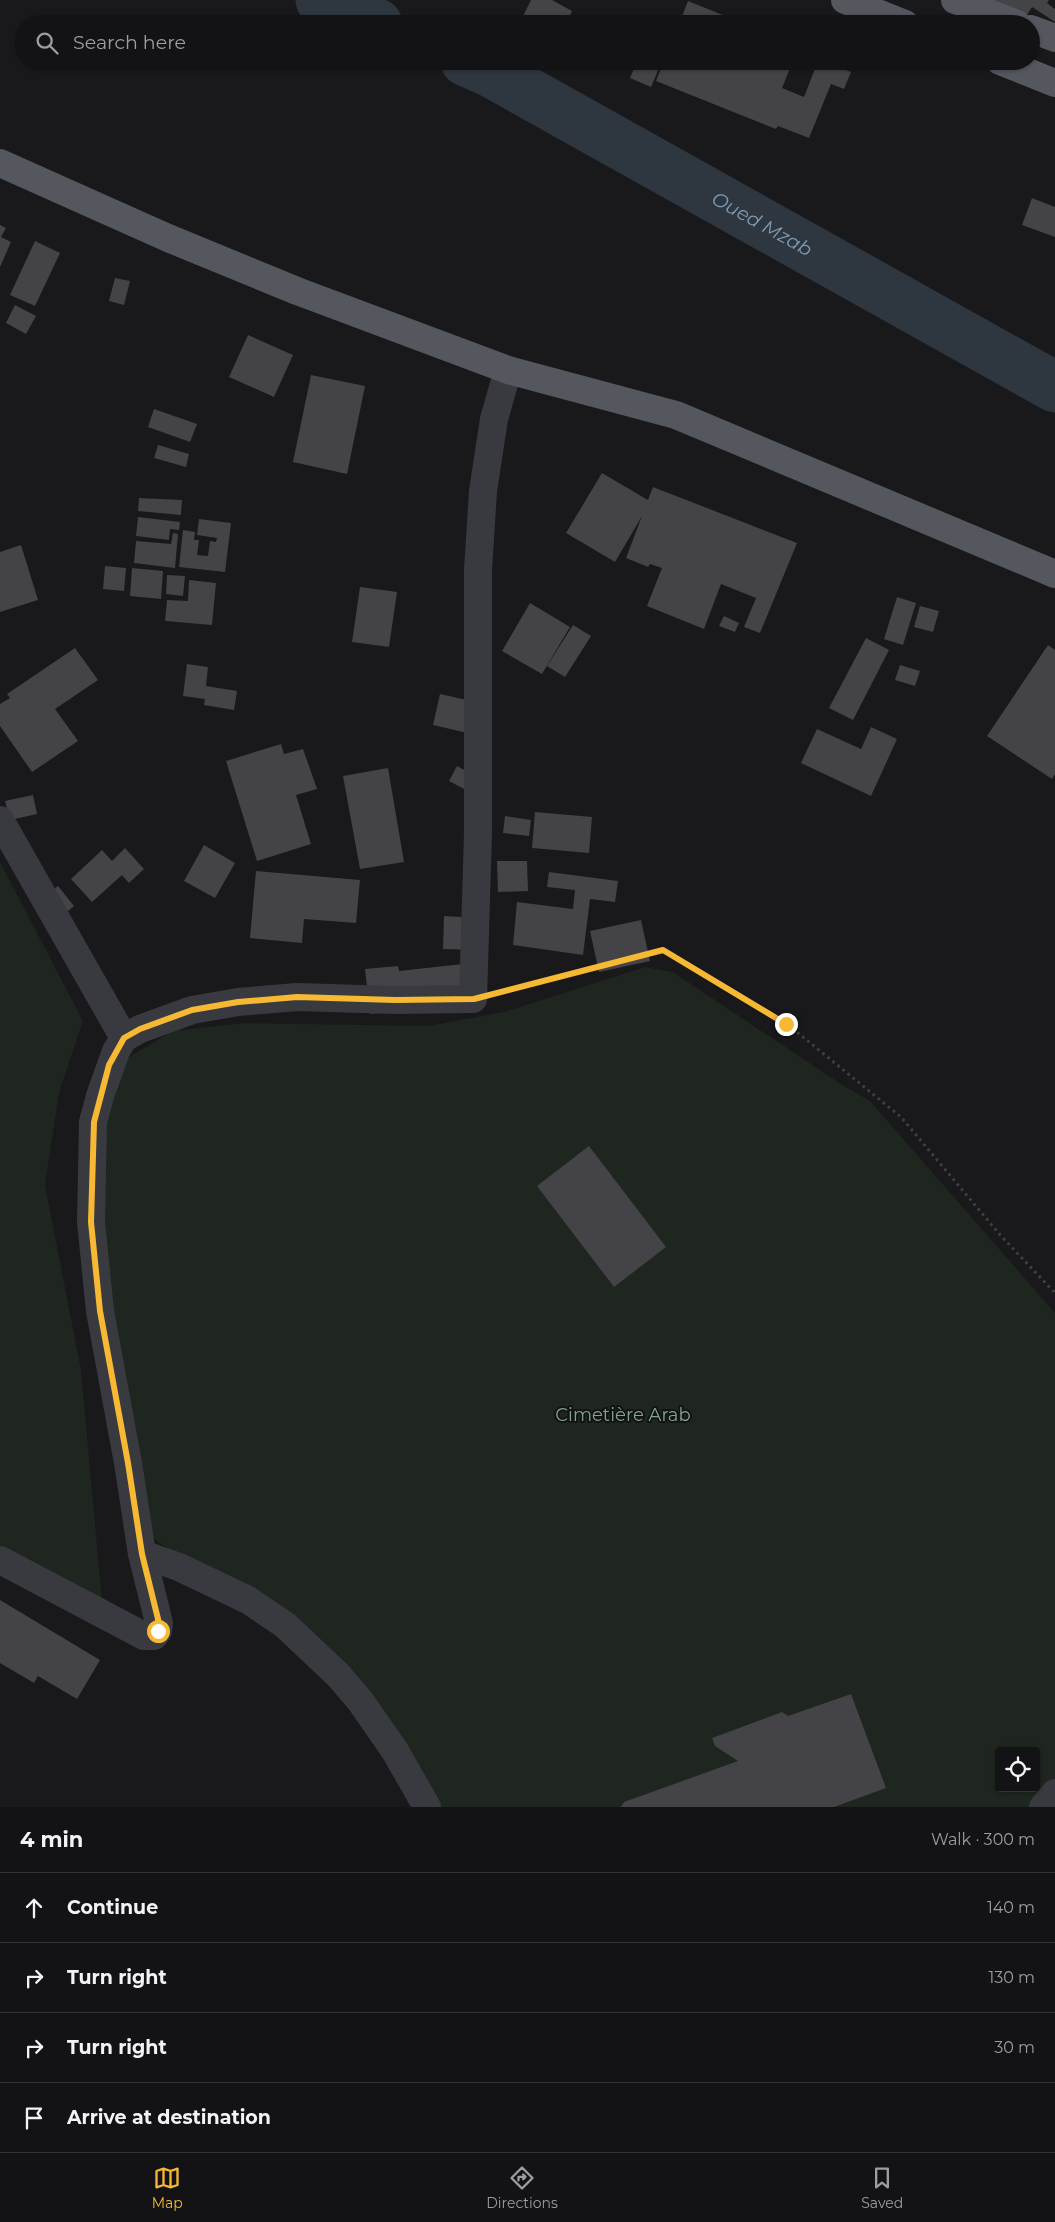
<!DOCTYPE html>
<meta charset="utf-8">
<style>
:root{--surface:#131214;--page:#1c1b1d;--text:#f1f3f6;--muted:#9d9ea0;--line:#323234;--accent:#f7b934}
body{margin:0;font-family:Montserrat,sans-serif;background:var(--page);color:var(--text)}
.controls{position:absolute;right:15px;bottom:15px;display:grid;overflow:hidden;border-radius:5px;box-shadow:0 1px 4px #0004}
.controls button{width:45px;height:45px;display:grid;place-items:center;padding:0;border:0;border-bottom:1px solid var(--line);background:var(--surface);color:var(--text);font:25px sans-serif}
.stop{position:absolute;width:15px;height:15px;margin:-11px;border:4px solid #f7b934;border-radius:50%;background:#fff}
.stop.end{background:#f7b934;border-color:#fff;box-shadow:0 1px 5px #0008}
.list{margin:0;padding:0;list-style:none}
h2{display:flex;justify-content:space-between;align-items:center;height:65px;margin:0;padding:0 20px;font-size:21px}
h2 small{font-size:16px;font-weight:400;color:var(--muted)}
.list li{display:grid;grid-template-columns:32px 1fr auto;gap:15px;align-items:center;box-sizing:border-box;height:70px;padding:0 20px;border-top:1px solid var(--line)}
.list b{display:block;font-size:19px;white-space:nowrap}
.list em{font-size:16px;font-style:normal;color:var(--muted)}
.icon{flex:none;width:28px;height:28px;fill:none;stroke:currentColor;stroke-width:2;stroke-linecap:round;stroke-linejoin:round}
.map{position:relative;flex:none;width:1055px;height:1807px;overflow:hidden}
.search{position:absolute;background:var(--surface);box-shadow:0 1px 4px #0004;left:15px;right:15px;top:15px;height:55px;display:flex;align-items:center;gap:12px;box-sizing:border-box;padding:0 18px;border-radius:28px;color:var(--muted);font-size:19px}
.sheet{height:345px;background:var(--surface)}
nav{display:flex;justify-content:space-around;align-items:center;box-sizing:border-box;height:70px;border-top:1px solid var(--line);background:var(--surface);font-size:14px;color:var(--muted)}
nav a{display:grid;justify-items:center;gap:2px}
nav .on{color:var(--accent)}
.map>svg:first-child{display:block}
.green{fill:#1e261f;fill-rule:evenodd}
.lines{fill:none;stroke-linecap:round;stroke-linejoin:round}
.river{stroke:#2e373f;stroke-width:51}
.building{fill:#434348}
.path{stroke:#3f4147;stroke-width:3;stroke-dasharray:2.5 4;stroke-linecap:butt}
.minor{stroke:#393a40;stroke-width:28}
.major{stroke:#55575f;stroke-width:28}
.route{stroke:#f7b934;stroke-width:6}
.labels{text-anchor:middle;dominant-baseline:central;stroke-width:4;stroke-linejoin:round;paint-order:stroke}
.park-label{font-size:18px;fill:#81a684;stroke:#131316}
.water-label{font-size:19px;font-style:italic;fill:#819cb6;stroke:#131316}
</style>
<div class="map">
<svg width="1055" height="1807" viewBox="0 0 1055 1807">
<rect width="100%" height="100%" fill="#19181b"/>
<g class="green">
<polygon points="0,862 83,1021 59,1093 45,1185 81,1370 103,1612 0,1552"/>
<path d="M645,967L673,972L844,1086L870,1101L1055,1313V1807H430L307,1651L145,1532L93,1233L112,1067L173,1031L244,1023L428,1026L504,1012ZM999,1751H1036V1788H999Z"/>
</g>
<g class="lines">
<g class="river">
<polyline points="321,0 377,24"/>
<path id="s1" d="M466,61L491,72L1055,387"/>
</g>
</g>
<g class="building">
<polygon points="531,0 552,0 572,11 566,24 538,24 523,16"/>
<polygon points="982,0 1049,0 1047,3 1055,9 1055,22 1032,7 1021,24"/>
<polygon points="688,1 745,24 679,24"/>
<polygon points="582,15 594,24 575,24"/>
<polygon points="637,61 662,61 651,87 630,78"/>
<polygon points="664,61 793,61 782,88 804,97 818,61 825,61 851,72 844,89 831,84 809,138 778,126 776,129 656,81"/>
<polygon points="1032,198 1055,207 1055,237 1022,225"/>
<polygon points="0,225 6,228 1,237 11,242 0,267"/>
<polygon points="35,241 60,253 35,306 10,295"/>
<polygon points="115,278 130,281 124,305 109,301"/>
<polygon points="15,305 36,316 26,334 6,323"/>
<polygon points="248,335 293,355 274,397 229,377"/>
<polygon points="311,375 365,386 347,474 293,462"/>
<polygon points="154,409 197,424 190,442 148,427"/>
<polygon points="158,445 189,454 186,467 154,458"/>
<polygon points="602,473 648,500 653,487 797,543 760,633 744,627 756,598 721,584 704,629 647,606 662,568 650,564 648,567 626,558 642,516 615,562 566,533"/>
<polygon points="139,498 182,500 181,515 138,511"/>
<polygon points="138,517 180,522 179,530 170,529 169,540 136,536"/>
<polygon points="199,519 231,523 225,572 179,567 183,530 195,532 194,540 199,540 197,555 208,556 210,541 216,542 217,538 197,535"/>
<polygon points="173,533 178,534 175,568 134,563 136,541 171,544"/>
<polygon points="21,545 38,600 0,612 0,552"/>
<polygon points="105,566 126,568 124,591 103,589"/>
<polygon points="132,568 163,571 161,599 130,596"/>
<polygon points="167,575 185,576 183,596 166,594"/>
<polygon points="189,580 216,583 212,625 165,621 167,600 188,601"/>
<polygon points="360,587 397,592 389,647 352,642"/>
<polygon points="897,597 916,603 903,645 884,639"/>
<polygon points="530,603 570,627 542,674 502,651"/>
<polygon points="920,606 939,611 933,632 914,627"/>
<polygon points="724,616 739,623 735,632 719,626"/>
<polygon points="573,625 591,636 565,677 547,666"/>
<polygon points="866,638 889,650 853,720 829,708"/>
<polygon points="1048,645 1055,650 1055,774 1052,779 987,736"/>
<polygon points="75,648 98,680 55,709 78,741 32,772 0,726 0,704 10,698 7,694"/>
<polygon points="187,664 208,667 206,686 237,691 234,710 204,705 205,699 183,696"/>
<polygon points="900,665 920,671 915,686 895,680"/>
<polygon points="440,694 480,703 472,734 433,725"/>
<polygon points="871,727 897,739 871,796 801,763 817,729 861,749"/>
<polygon points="281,744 284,754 303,749 317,789 296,795 311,844 257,861 226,761"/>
<polygon points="457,766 474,775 466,790 449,781"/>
<polygon points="388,768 404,862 360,869 343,776"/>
<polygon points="33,795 37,814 10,820 5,801"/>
<polygon points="535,812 592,817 589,853 532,848"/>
<polygon points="505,816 531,820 529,836 503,833"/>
<polygon points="204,845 235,863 215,898 184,881"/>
<polygon points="125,848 144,869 129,883 122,875 92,902 71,879 102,850 112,861"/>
<polygon points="497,861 527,861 528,891 498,892"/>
<polygon points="256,871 360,880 356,923 304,919 302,943 250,938"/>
<polygon points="549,872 618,881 615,902 590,899 583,955 513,945 517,902 573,909 575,890 547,887"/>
<polygon points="58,886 74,906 61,917 44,897"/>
<polygon points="444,916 476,918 474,950 443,949"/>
<polygon points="641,920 650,961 599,972 590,931"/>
<polygon points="472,963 476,1002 370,1014 365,969 398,966 399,971"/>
<polygon points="589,1146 666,1247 614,1287 537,1186"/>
<polygon points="0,1600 100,1660 77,1699 38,1676 34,1683 0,1663"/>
<polygon points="851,1694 886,1788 834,1807 621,1807 624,1802 738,1761 715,1746 712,1738 782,1712 788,1716"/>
</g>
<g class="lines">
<polyline class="path" points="501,992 663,950 787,1024 901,1117 1001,1236 1055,1293"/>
<g class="minor">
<polyline points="0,820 124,1038"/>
<polyline points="142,1554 179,1567 248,1600 285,1625 338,1675 361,1702 395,1751 427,1807"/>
<polyline points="0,1560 144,1636 154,1636 158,1631 159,1623 142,1554 128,1463 100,1311 91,1222 93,1122 100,1096 116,1051 124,1038 140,1029 192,1010 238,1002 297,997 395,1000 473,999 478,833 478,570 483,491 494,419 508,370"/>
<polyline points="1043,1807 1055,1793"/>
</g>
<g class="major">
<polyline points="845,0 905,24"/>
<polyline points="955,0 1017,24"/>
<polyline points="1031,29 1055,38"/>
<polyline points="1000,61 1055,83"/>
<polyline points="0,163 168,238 297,291 508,370 676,415 1055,574"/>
</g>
</g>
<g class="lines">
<polyline class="route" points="158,1631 159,1623 142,1554 128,1463 100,1311 91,1222 94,1122 109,1065 124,1038 140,1029 192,1010 238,1002 297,997 395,1000 474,999 663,950 786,1024"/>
</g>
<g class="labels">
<g class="park-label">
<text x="623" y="1415">Cimetière Arab</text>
</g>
<g class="water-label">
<text stroke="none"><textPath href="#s1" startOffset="338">Oued Mzab</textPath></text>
</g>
</g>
</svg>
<div class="controls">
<button><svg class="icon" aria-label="locate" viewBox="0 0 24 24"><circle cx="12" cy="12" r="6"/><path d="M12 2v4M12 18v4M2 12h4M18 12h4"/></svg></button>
</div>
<div class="stop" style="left:158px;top:1631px"></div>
<div class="stop end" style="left:786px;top:1024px"></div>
<div class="search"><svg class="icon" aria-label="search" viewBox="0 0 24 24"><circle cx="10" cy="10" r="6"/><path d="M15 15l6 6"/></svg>Search here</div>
</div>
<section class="sheet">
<h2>4 min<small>Walk · 300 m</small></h2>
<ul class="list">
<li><svg class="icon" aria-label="ahead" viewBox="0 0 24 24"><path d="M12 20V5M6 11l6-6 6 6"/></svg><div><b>Continue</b></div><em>140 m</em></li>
<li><svg class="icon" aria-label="right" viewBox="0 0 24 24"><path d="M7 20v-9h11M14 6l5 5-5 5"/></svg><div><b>Turn right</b></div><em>130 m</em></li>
<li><svg class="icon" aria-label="right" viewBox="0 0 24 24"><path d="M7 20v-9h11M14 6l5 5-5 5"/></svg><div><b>Turn right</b></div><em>30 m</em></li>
<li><svg class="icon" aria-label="arrive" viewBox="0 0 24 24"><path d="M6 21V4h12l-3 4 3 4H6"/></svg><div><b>Arrive at destination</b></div></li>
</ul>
</section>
<nav>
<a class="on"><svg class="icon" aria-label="map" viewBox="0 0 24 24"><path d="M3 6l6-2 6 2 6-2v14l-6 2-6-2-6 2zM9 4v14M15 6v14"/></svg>Map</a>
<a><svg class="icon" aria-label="directions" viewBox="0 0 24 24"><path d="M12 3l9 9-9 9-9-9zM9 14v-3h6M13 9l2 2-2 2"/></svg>Directions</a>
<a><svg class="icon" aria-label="saved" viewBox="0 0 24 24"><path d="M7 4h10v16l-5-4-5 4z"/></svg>Saved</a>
</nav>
